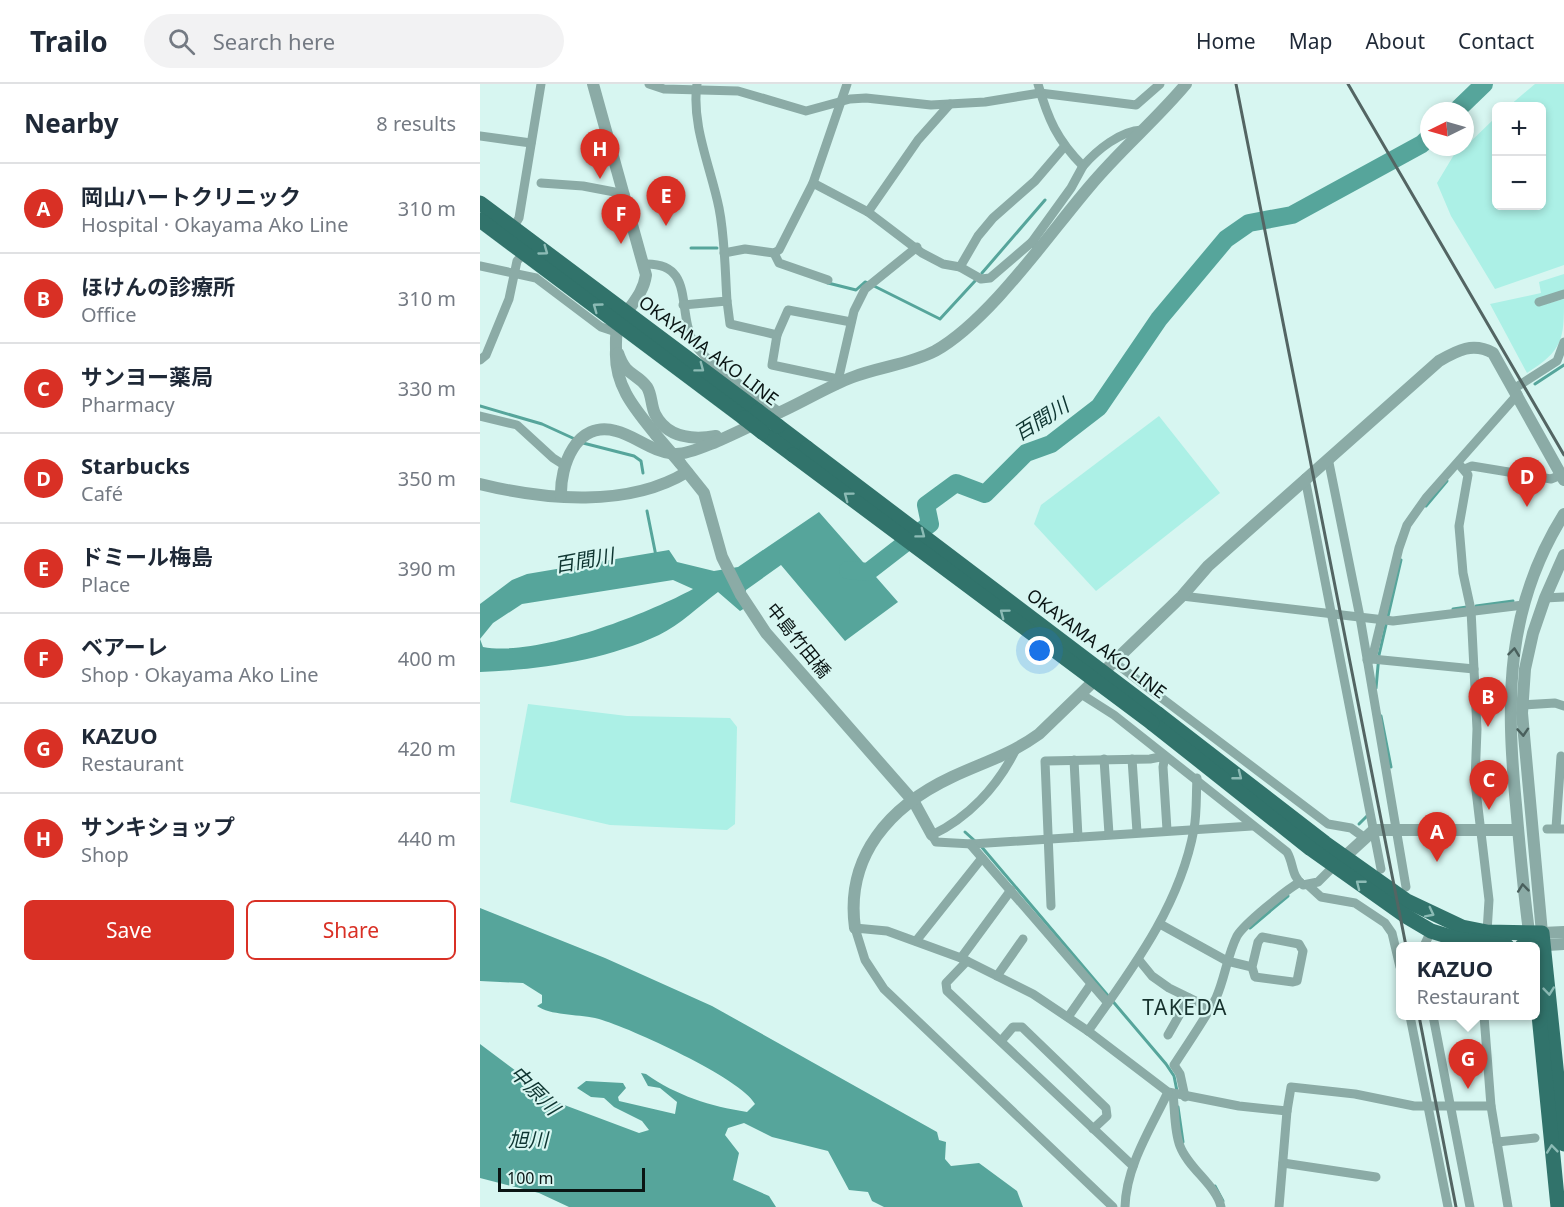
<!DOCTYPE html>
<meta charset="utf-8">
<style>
:root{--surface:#fff;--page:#f2f2f3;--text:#1f2937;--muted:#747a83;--line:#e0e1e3;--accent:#d93025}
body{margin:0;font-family:"Noto Sans","Noto Sans JP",sans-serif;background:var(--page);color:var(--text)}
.controls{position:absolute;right:18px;top:18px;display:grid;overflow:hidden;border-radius:9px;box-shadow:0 3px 9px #0003}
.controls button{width:54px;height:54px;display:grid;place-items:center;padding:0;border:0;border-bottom:2px solid var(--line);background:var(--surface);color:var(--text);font:30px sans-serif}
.compass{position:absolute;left:940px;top:18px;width:54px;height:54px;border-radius:50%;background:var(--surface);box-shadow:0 3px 9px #0003;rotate:265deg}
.scale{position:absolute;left:18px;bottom:15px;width:147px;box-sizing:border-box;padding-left:6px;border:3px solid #0a1514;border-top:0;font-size:16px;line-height:21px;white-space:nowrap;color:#0a1514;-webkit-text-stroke:4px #d7f6f1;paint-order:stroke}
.you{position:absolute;left:560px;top:567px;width:21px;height:21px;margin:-15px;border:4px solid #fff;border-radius:50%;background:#1a73e8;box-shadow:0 0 0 9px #1a73e833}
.badge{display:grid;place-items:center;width:39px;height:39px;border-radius:50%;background:var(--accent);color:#fff;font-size:20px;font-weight:700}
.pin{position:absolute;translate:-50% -50px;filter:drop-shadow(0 2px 3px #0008)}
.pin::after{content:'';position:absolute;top:32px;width:21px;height:18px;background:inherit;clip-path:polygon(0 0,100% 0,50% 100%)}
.popup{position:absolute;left:916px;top:858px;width:144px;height:78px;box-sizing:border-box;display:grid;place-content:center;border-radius:9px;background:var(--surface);filter:drop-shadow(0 2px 4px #0005);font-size:20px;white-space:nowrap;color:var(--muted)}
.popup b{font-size:22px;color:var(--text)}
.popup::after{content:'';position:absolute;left:50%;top:100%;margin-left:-12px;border:12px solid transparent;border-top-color:var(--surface)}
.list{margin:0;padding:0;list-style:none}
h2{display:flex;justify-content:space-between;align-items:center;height:78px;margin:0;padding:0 24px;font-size:26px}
h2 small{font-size:20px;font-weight:400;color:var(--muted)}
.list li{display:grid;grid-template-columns:39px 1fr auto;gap:18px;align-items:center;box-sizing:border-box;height:90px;padding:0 24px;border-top:2px solid var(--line)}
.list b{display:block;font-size:22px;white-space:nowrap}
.list p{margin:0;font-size:20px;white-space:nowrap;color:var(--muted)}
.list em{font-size:20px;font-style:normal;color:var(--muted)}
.actions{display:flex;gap:12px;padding:18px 24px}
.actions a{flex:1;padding:14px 0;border:2px solid var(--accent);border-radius:9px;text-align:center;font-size:21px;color:var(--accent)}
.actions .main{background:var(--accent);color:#fff}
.icon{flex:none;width:33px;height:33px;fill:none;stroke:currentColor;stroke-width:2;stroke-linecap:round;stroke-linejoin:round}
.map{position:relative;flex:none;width:1084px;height:1123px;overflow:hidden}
header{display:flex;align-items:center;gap:36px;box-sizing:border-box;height:84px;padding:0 30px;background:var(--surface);border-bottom:2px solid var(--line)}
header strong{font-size:28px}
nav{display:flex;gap:33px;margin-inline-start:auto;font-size:21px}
.search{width:420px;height:54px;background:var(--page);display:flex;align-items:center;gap:15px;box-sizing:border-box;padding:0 21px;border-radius:33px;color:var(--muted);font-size:22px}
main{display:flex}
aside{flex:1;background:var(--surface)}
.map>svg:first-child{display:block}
.green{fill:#acf0e6}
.water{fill:#56a59b;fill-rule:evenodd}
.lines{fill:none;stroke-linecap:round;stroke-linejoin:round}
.stream{stroke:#56a59b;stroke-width:3}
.river{stroke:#56a59b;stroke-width:18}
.minor{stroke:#8baba6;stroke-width:9}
.tertiary{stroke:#8baba6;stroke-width:12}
.primary{stroke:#31736b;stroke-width:15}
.rail{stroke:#536563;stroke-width:3}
.tertiary-bridge{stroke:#8baba6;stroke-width:12}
.primary-bridge{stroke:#31736b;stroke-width:15}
.oneway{stroke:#8cbbb5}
.oneway2{stroke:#4a605d}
.labels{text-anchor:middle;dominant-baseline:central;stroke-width:4.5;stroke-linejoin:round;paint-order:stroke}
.street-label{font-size:18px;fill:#0a1514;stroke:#d7f6f1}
.water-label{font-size:20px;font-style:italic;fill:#0e3531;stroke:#d7f6f1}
.quarter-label{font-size:21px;letter-spacing:1.5px;fill:#16312d;stroke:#d7f6f1}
</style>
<header>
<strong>Trailo</strong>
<div class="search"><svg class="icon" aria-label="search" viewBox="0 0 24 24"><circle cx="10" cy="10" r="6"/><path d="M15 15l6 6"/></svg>Search here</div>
<nav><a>Home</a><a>Map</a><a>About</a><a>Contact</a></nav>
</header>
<main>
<aside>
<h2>Nearby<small>8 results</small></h2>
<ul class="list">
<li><span class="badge">A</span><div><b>岡山ハートクリニック</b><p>Hospital · Okayama Ako Line</p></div><em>310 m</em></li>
<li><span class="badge">B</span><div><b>ほけんの診療所</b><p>Office</p></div><em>310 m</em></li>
<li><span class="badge">C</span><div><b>サンヨー薬局</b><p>Pharmacy</p></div><em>330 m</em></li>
<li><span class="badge">D</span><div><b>Starbucks</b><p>Café</p></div><em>350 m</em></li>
<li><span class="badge">E</span><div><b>ドミール梅島</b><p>Place</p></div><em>390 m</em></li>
<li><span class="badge">F</span><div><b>ベアーレ</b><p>Shop · Okayama Ako Line</p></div><em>400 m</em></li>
<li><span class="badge">G</span><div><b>KAZUO</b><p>Restaurant</p></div><em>420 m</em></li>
<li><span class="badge">H</span><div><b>サンキショップ</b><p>Shop</p></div><em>440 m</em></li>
</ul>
<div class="actions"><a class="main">Save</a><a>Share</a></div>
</aside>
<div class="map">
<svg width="1084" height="1123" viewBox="0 0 1084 1123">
<rect width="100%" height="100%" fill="#d7f6f1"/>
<g class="green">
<polygon points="1055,0 1084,0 1084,181 1015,205 971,132 957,99 975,69 985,63 1016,33 1017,122 1062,122 1062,22 1029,22"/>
<path d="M1084,190V207L1058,222L1084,215C1084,256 1083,266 1047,289L1010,220L1061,209L1059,198Z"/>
<polygon points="679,332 740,409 616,507 554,440 561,421"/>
<polygon points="48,620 147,632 250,634 257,643 255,740 247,746 130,741 30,718"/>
</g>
<g class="water">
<path d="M339,428L418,518L365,557L301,481L266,506L265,524L260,527L238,508C219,522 200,541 179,551C126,576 58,586 0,588V520L32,496L47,490L189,466L197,478L234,487L258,483ZM193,496L213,505C165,531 57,573 3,563L0,555L13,539L42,520Z"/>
<path d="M0,824L125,874L232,922L457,1048L459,1056L466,1058L465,1075L471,1082L499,1079L537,1107L543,1123H404L392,1117L388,1108L369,1106L348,1067L292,1053L264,1039L248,1044L245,1051L259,1069L253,1096L289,1112L296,1123H89L59,1109L0,1094V960L79,1019L159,1049L169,1046L162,1037L134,1023L124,1014L111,1013L97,1004L106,997L143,999L146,1004L138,1013L139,1017L195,1030L197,1018L180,1004L168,1002L161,989L166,990C197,1012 230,1022 267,1028L275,1020C261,994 150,944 119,935C101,930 71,932 57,922L62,919V911L43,899L0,897Z"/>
</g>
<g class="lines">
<g class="stream">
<polyline points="211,164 237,164"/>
<polyline points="502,189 565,116"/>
<polyline points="348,199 376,206 385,198 388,199"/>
<polyline points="392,201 460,235 495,197"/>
<polyline points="1055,300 1084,281"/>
<polyline points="0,322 62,340 97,356"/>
<polyline points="103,359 154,372 161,377 163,389"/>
<polyline points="946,422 967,397"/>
<polyline points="167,427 176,472"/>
<polyline points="996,522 1033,517"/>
<polyline points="973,525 987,523"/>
<polyline points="896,604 899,571 921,476"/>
<polyline points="901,632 911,683"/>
<polyline points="879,740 887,732"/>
<polyline points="485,748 495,757"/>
<polyline points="500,761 686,980 694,992 697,1007"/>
<polyline points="770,844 808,812"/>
<polyline points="698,1023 703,1058"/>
<polyline points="735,1102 743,1117"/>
</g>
<g class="river">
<polyline points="976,27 1004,0"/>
<polyline points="368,486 388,488 450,440 446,421 476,399 505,410 546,369 571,360 619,323 679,235 746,155 769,139 812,131 942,60 949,53"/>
</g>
<g class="minor">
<polyline points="169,0 184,5 258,7 326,27 370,15 386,14 451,21 505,18 560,9 656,21 680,0"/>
<path d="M558,0C568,35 577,56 603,82C617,66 640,47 662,46"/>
<polyline points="0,52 51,59"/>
<polyline points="61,99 103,102 145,110"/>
<polyline points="333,99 388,128 442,169 463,180 480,183 501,195 510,194 552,158 558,164"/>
<polyline points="388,128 438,56 470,20"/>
<polyline points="33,144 39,134 61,0"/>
<polyline points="552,158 591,104 603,82"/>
<polyline points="244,169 265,165 294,169 299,166 333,99 367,0"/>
<polyline points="294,169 299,179 348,196"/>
<path d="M164,180C216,178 196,227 214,259C226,280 279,313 301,329"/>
<polyline points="0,182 56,194 121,243 136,248"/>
<polyline points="480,183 498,152 513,134 555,97 584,63"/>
<polyline points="247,217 250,240 297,251 308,226 371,238"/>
<polyline points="1059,218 1084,210"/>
<path d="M203,221L247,217C245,187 245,154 239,124C231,84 211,41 217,0"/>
<polyline points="297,251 292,281 358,295"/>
<polyline points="0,276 6,271 29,215 37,177 44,169"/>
<polyline points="357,301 374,227 385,205 437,163"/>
<polyline points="1035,304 1077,277 1084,258"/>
<polyline points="0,332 37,341 73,374 84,381"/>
<polyline points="848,374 880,533 926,803"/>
<polyline points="978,379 988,391 979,442 983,489 991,526 997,645 995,698 1009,816 1007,848"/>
<polyline points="985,385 992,382 1071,395 1081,391"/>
<polyline points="825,394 901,785"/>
<polyline points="702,512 913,537 1043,521"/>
<polyline points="1065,514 1084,513"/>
<polyline points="892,575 994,585"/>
<polyline points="887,576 892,575 919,464 927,441 946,414 1038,310"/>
<polyline points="634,578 848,740 871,744 885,754"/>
<path d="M601,610L634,631L807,768C814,780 811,792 823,801L838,798L855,781"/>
<polyline points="1042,621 1075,619 1084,622"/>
<path d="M535,667C517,703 488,734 452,751L456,758L492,760L772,742"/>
<polyline points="624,675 629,750"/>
<polyline points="652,675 657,748"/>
<polyline points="594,676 598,753"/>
<polyline points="1076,744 1081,672"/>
<polyline points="1067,745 1084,745"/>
<polyline points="490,760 628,919"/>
<polyline points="828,801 841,813 875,819 905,839 912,849 920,883"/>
<polyline points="571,822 565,677 670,675 685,672 683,683 687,746"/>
<polyline points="680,840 747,877 772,883 778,858 782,853 819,860 823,867 817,897 813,898 775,893 772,883"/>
<polyline points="436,857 502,774"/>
<polyline points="944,862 951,847"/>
<polyline points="481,874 531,806"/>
<polyline points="659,876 672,892 689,904 730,924"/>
<polyline points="487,877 466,899 467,907 653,1082"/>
<polyline points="517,892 543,855"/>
<polyline points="930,932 968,1123"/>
<polyline points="953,932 990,1123"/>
<polyline points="1004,932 1011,1022 1028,1123"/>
<polyline points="588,933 611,900"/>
<path d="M608,947C652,885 700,822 714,745C717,729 716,711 717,694"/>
<polyline points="688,951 709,914"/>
<polyline points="521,957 533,943 542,943 626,1024 627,1032 613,1045"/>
<path d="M693,1010C695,1026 694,1047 700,1062C708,1084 737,1102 741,1123"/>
<path d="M705,1013L700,990L694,981C708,959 724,937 736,914C745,894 747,872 757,852C764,840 806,806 820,798"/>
<polyline points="1017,1058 1055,1054"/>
<polyline points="803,1079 896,1093"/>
<polyline points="633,1123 404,905 385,876 375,844 407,847 481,874 553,910 608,947 688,1008 759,1022 807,1027 811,1003 875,1010 934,1022 1011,1022"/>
<path d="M645,1123C646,1082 671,1044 688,1008"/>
<polyline points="799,1123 807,1027"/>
</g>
<g class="tertiary">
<path d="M113,0L166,191C163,211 150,221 140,239C135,247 136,257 136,266C134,301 154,324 176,351"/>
<path d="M138,269C146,293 156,288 167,303C172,311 171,322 175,330C187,354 213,356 236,352"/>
<polyline points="200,379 224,409 242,473 261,511 286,549 434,718 452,751"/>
<path d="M0,400C65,416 148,424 207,388"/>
<path d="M81,412C80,382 96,336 136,347C156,352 172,368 195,370C214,371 267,343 287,334C317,322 344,304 373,293C399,283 430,280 455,267C509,237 569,150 610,102C640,66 676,36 706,0"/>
<path d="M1084,430C1025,524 1026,615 1036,721C1040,768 1044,815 1051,862L1084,860"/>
<polyline points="1084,471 1065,514 1053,549 1045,585 1042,629 1062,849 1084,848"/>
<polyline points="859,778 894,746 1038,746"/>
<path d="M375,844C365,772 410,722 472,693C504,678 530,671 559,650L702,512L728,482L959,277C978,266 993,258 1013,269L1084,396"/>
</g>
<g class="primary">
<polyline points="0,119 278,327"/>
<polyline points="0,136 264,334"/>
<polyline points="298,342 327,364"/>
<polyline points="282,348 313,371"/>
<polyline points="678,630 845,759 927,817 982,843 1007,848 1062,849 1084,1060"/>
<polyline points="672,639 831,765 924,831 951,847 977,855 1027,862"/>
<polyline points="1042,862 1051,862"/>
<polyline points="1056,901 1078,1123"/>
</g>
<g class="rail">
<polyline points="756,0 926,862"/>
<polyline points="868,0 1084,371"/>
<polyline points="939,932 976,1123"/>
</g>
<polyline class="tertiary-bridge" points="176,351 200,379"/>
<g class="primary-bridge">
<polyline points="278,327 298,342"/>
<polyline points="264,334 282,348"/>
<polyline points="327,364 678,630"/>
<polyline points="313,371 672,639"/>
</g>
</g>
<defs><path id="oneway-chevron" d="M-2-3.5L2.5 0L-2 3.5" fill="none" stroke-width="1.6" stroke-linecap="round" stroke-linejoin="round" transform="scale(1.5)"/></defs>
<g class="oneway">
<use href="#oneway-chevron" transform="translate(64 167) rotate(36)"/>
<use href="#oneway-chevron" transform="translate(117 223) rotate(-144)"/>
<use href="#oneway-chevron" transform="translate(220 284) rotate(37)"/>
<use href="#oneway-chevron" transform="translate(368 412) rotate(-143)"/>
<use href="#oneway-chevron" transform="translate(441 450) rotate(37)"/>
<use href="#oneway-chevron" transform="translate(524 529) rotate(-143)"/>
<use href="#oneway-chevron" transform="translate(758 692) rotate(38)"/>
<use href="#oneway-chevron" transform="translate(880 800) rotate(-142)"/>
<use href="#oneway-chevron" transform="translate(950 829) rotate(27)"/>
<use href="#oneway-chevron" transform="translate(1069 907) rotate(84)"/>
<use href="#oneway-chevron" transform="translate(1072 1065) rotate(-96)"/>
</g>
<g class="oneway2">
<use href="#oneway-chevron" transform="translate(1034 568) rotate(-83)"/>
<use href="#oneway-chevron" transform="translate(1043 648) rotate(86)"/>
<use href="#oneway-chevron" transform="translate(1043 804) rotate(-96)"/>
</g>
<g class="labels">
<g class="street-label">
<text transform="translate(229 266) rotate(37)">OKAYAMA AKO LINE</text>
<text transform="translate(319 556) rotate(51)">中島竹田橋</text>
<text transform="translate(617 559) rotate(37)">OKAYAMA AKO LINE</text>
</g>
<g class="water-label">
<text transform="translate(561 335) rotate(-32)">百間川</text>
<text transform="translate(104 476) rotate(-10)">百間川</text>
<text transform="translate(55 1006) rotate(45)">中原川</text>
<text x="48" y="1055">旭川</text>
</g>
<g class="quarter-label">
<text x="705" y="923">TAKEDA</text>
</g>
</g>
</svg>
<div class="controls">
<button>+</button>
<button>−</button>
</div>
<svg class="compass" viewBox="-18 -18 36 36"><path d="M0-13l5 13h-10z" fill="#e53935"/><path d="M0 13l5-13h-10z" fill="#747a83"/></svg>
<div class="scale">100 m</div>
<div class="you"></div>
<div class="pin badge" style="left:957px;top:778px">A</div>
<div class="pin badge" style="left:1008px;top:643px">B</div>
<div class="pin badge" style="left:1009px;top:726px">C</div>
<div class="pin badge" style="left:1047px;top:423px">D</div>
<div class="pin badge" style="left:186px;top:142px">E</div>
<div class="pin badge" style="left:141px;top:160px">F</div>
<div class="pin badge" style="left:988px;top:1005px">G</div>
<div class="popup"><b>KAZUO</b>Restaurant</div>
<div class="pin badge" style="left:120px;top:95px">H</div>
</div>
</main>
